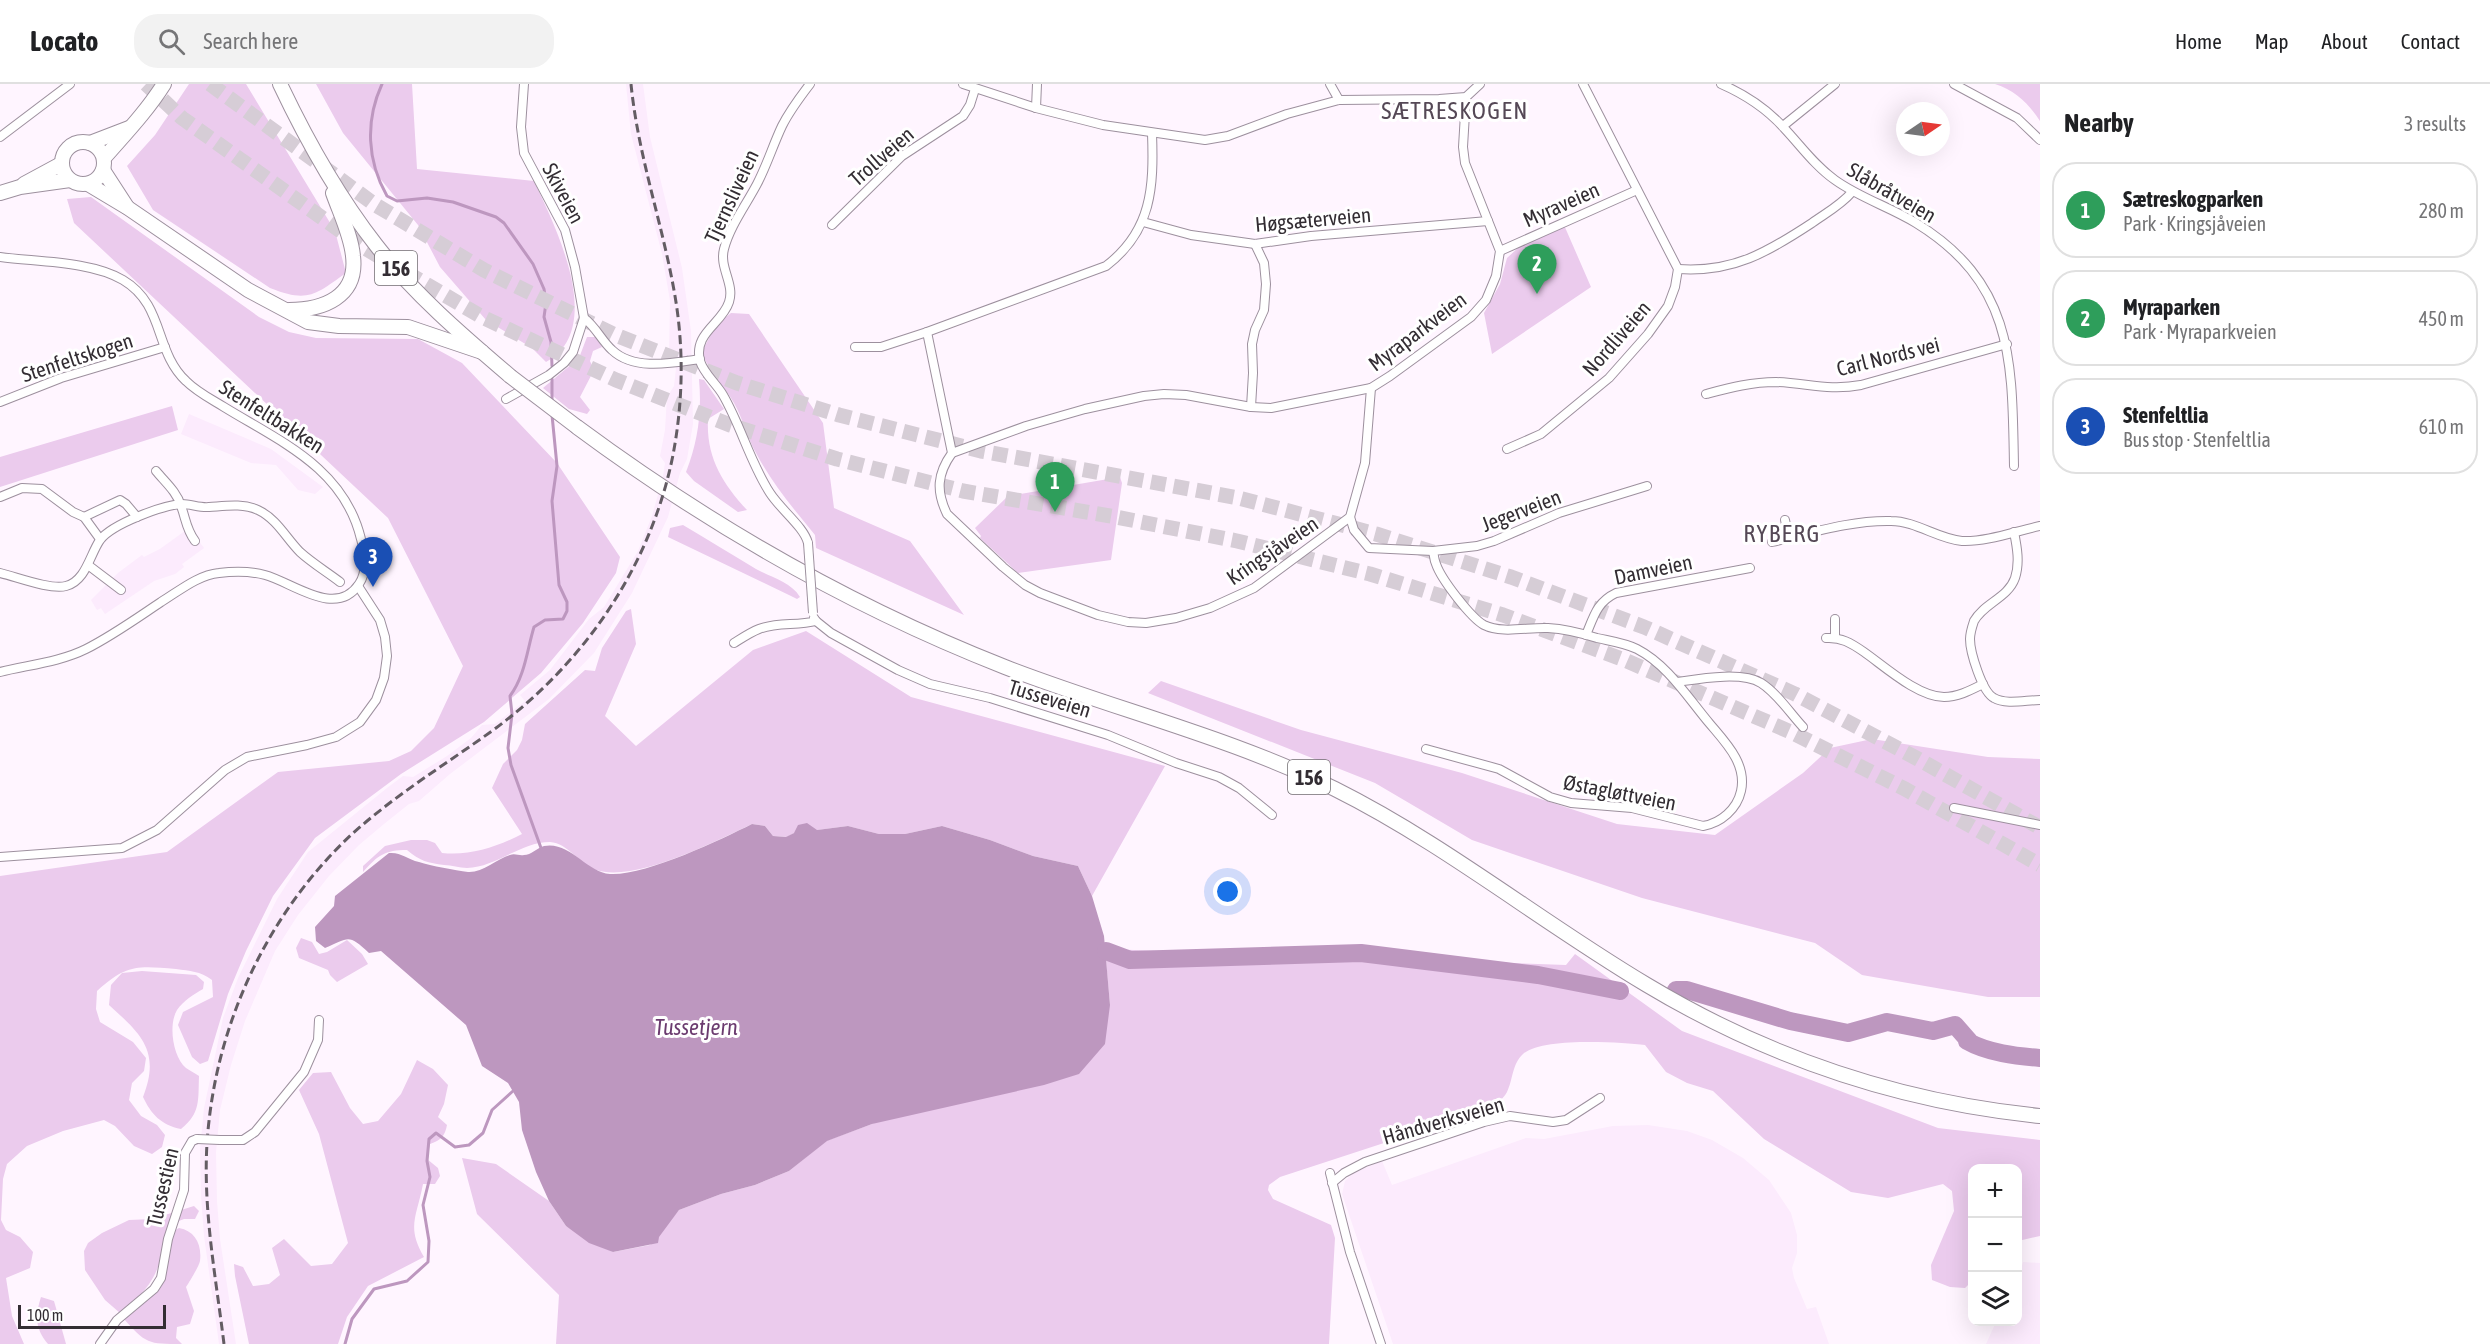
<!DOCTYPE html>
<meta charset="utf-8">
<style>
:root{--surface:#fff;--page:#f2f2f2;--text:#202124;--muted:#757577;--line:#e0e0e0;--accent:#7c3aed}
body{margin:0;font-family:"Asap Condensed",sans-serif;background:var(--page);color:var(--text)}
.controls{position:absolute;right:18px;bottom:18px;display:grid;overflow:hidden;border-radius:12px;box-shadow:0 6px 24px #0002}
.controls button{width:54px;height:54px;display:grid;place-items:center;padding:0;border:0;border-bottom:2px solid var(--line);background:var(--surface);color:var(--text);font:30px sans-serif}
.compass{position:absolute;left:1896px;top:18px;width:54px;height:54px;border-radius:50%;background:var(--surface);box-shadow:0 6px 24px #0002;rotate:77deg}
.scale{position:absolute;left:18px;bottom:15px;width:148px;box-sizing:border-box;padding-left:6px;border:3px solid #332d33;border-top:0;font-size:16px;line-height:21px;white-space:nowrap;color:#332d33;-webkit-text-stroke:4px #fff;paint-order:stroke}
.you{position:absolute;left:1228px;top:808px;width:21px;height:21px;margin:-15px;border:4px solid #fff;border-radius:50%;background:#1a73e8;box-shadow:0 0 0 9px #1a73e833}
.badge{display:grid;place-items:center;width:39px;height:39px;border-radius:50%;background:var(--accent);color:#fff;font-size:20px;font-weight:700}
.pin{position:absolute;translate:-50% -50px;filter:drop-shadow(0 2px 3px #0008)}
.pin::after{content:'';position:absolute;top:32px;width:21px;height:18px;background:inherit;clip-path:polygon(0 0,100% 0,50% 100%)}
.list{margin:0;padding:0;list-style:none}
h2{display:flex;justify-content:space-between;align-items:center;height:78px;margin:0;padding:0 24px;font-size:26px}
h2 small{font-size:20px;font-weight:400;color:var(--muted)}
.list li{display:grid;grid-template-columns:39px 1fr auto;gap:18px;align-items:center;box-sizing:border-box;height:96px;margin:0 12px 12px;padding:0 12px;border:2px solid var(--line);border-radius:24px}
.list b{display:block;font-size:22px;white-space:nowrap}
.list p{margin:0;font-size:20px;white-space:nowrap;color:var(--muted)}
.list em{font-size:20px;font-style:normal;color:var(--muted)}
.icon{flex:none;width:33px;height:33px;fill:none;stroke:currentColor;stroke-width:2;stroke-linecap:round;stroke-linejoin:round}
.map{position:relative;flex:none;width:2040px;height:1260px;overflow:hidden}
header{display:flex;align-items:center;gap:36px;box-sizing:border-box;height:84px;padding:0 30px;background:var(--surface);border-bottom:2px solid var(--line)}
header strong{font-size:28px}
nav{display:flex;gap:33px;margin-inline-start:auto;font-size:21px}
.search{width:420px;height:54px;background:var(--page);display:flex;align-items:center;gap:15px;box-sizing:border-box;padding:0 21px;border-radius:24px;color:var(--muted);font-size:22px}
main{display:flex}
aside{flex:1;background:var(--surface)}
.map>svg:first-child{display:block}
.built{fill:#fcebfd}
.green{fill:#ebcbed}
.water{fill:#bd97bf}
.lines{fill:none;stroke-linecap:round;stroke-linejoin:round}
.stream{stroke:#bd97bf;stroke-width:3}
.river{stroke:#bd97bf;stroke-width:18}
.motorway-tunnel{stroke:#d6cdd6;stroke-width:15;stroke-dasharray:15 8;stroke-linecap:butt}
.minor-casing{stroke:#9d909e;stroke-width:10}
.primary-casing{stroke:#9d909e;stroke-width:16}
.minor{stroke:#fff;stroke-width:8}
.primary{stroke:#fff;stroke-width:14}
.rail{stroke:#635c63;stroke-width:3;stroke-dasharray:9 4.5;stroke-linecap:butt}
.minor-bridge-casing{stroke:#9d909e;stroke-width:10;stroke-linecap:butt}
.primary-bridge-casing{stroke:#9d909e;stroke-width:16;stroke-linecap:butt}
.minor-bridge{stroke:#fff;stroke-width:8}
.primary-bridge{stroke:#fff;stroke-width:14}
.labels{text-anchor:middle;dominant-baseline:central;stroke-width:6;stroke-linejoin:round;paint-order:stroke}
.shield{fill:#fff;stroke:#706c70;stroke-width:1.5}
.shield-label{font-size:20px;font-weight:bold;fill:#332d33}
.street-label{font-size:21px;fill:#332d33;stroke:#fff}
.water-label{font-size:22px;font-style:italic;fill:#6b3b6f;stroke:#fff}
.quarter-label{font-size:24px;letter-spacing:1.5px;fill:#554856;stroke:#fff}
</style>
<header>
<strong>Locato</strong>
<div class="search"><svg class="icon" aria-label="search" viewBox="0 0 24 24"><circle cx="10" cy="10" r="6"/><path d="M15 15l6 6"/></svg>Search here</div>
<nav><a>Home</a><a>Map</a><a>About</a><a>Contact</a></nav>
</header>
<main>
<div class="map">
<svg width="2040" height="1260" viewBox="0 0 2040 1260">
<rect width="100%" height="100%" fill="#fff5ff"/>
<g class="built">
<polygon points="626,0 643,0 650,53 682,184 691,247 693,340 687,375 680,389 668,433 632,509 594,569 549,615 450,690 419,717 409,720 384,740 359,761 329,792 298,831 275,867 245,937 231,981 220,1026 216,1068 217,1117 220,1155 236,1260 219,1260 204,1152 201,1112 200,1065 204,1024 223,934 238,894 277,815 308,768 387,704 403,692 413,693 447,672 471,654 482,641 495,640 525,617 520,611 550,586 589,535 604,523 638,467 652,432 663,392 665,379 660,372 665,346 667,313 674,302 676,284 675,272 669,270 670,217 662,170 631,50"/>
<polygon points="189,330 271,365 323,403 315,410 298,406 276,381 251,379 181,350"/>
<polygon points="189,444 204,464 182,480 184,483 175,490 154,497 105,530 101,524 97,526 91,516 118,489 142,471 144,473 160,465"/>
<polygon points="1648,1041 1687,1047 1712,1056 1743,1074 1769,1096 1791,1129 1797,1151 1797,1169 1792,1184 1794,1194 1807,1225 1816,1223 1829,1260 1393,1260 1342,1110 1345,1097 1353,1089 1382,1077 1392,1101 1526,1054 1544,1055 1613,1042"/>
<polygon points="2023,1178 2040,1179 2040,1260 1986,1260 1996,1238 2018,1238 2018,1196"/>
</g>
<g class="green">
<path d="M189,0H246L335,147L346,189C315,211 308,219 270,204L153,126L127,82L155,51Z"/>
<path d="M316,0H412L417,85L534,97C555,142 607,244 546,278L532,264L486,236L440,183L418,141L343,49Z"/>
<path d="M1995,0H2040V37C2028,19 2016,7 1995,0Z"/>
<path d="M91,113L259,233L289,248L316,254L418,255L462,279L557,379L620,473L616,489L583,539L541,589L484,638L401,690L315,754L273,812L246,867L228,910L208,977L200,980L192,973L178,941L183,928L213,913L212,896C200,887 190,887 176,885C137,882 127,880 97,907L96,925L100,938L133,958L146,974L144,987L132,999L129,1016L141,1032L157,1041L165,1051L162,1063L152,1070L134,1062L115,1042L104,1036L63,1047L27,1062L7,1080L3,1095L1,1136L6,1146L20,1153L33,1168L30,1184L6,1194L12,1232L24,1260H0V792L167,768L278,688L389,677L411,667L434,644L463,582L388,434L74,139L67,115Z"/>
<polygon points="1564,141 1591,203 1492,270 1484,229 1500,200 1507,174 1519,163"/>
<path d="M731,229L749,230L823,339L834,424L910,457L964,531L816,464L815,451C793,424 773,401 756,369C747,353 743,335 734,319C724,301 709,288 702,269C709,252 716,240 731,229Z"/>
<polygon points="587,253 596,253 602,263 593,267 590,277 594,286 580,313 590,326 587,330 569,325 543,304 579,274"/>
<path d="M699,295L704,296L724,325L708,335C706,373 722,399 747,426L738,428L694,397L686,388C698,357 702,328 699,295Z"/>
<polygon points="172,322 178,346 0,403 0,373"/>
<polygon points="1120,393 1122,399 1111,476 1018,489 980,454 981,452 975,444 1008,412"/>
<path d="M683,441C707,455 731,470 756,485C770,493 791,498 800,513L797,515L791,512L668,453L670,444Z"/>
<path d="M631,525L636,560L605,632L636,662L753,566L806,547L911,613L1165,682L1092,812L1078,782L1033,772L990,756L942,742L905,750H879L848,742L794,749L787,753L773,752L765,742L752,740C716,757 635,799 596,786C580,781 568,759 550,758C521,758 496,783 467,784C459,784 452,781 444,781C428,779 420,777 407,766C385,766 378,771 363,788V782L385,762L411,756H427L435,759L442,769C470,772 497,763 522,750L492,704L503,680L517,666L522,656L525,640L585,586L595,587L602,564L626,527Z"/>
<polygon points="1161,597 1301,646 1462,689 1617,740 1715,751 1803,689 1830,664 1872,655 1988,673 2040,675 2040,913 1988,913 1862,891 1815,859 1642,814 1472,756 1375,699 1148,609"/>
<polygon points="301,854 312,858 319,870 327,868 347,856 362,870 368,880 337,898 330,891 328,886 299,874 296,864"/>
<path d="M1105,865L1566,881L1575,870L1682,947L1938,1044L2040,1056V1152L2018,1157V1084H1972V1197L1965,1204L1950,1203L1932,1196L1931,1181L1954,1127L1952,1107L1943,1100L1888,1114L1851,1108L1764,1055L1713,1007L1687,999L1666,988L1645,961C1620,958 1542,953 1523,970C1512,980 1513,996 1507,1008C1504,1014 1496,1020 1491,1024L1280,1093L1269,1101L1268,1106L1273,1115L1331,1141L1335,1154L1329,1260H556L559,1211L477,1130L462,1074L496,1080L549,1117L566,1142L613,1168L650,1161L679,1126L721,1110L755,1101L789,1087L826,1057L872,1040L1110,921Z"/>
<path d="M142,887L196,891L204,898L203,905C194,910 183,917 177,926C168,941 173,973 186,984C190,987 195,989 199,992C198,1016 201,1029 181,1045C161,1041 151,1030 143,1013C161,967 141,950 109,921L111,901L122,889Z"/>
<path d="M417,976L433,985L448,1001L444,1020L438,1033L447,1041C445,1052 441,1056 430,1060L427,1075L438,1084L440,1092L435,1100H423C417,1132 406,1143 424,1173L368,1202L347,1233L338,1260H249L235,1192L234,1180L243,1183L253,1202L269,1200L280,1191L272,1164L284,1155L311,1182L332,1180L348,1159L319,1050L299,1006L313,989L331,988L350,1024L363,1040L378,1037L401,1010Z"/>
<path d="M194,1122L199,1127L195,1135H184L171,1140C158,1185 158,1199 120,1229L105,1216L85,1186L84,1167L88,1159L102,1149L129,1136L152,1135Z"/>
<path d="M179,1144C195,1147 202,1160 200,1177C199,1182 190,1197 186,1203L194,1227L190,1240L177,1243L176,1254L182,1260C148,1260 146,1260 123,1234L164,1195L172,1148Z"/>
<path d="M41,1213L54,1217L66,1260H48C35,1245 35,1232 41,1213Z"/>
</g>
<path class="water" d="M807,739L817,746L848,742L879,750H905L942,742L990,756L1033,772L1078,782L1092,812L1104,852L1110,921L1105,960L1079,990L1044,1001L872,1040L827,1057L789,1087L755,1101L721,1110L679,1126L659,1153L658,1159L613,1168L589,1159L566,1142L549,1117L536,1088L522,1046L519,1018L508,999L482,982L466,941L381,867L369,869C348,849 349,854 325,864L316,857L315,843L334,822L335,812L389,769C401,768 407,775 419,778C431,782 455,786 468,788C482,789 497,775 510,771C515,769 519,772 524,771C531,771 537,764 544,762C570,757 586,788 610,790C645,792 720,756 752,740L765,742L773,752L786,753L794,749L798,741Z"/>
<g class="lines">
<g class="stream">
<path d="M382,0C365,37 367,77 387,112L397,117L427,114L453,118L496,133L504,139L533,180L544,205L546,219L544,233L551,258L552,282"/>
<polyline points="552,318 552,295"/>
<path d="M541,764L511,681L508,664L512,630L510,612C525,592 527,566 534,543L545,536L563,535L567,527V518L559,501L552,417L557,382L552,331"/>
<polyline points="345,1260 352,1235 374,1205 407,1197 428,1178 429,1157 423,1121 430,1093 427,1077 429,1055 436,1049 455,1063 469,1061 483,1049 492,1026 513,1007"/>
</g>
<g class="river">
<polyline points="1106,867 1130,876 1361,869 1538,891 1620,907"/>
<path d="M1676,906H1687L1790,937L1848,949L1887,938L1933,947L1955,941L1969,957H1967C1988,969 2016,972 2040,974"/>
</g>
<g class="motorway-tunnel">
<polyline points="146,0 182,34 363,163 482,233 616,296 730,341 837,375 963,407 1116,433 1237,457 1370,490 1503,531 1627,577 1793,649 1905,705 2040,781"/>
<polyline points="210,0 374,120 484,186 613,250 737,299 839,331 981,367 1239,414 1376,450 1511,493 1644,543 1795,610 1918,675 2037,742"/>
</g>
<g class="minor-casing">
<g id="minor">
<polyline points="963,0 1036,24 1103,41 1205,56 1228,52 1287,30 1339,16 1439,15 1466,13 1480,0"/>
<polyline points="1330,0 1339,16"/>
<path d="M1721,0C1744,10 1767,25 1784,44C1801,62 1815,82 1835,96C1860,114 1890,123 1916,139C2015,200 2012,279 2014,382"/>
<polyline points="1954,0 2017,34 2040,56"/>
<polyline points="1036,24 1037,0"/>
<polyline points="1783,42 1835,0"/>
<polyline points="0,53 70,0"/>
<polyline points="1143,138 1191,151 1255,160 1311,152 1488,137"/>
<polyline points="832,141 902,72 963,32 970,21 975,5"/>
<polyline points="1500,167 1637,106"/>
<path d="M0,173C37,178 91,177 123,196C165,221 154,267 186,297C197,308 211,315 224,323C281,358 344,384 361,455C365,469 368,487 359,500C336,535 292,498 265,491C250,487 235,487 219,489C198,491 179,507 161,518C137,534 112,552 86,565C60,578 28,581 0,588"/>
<path d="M1678,185C1733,189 1768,168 1812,139C1826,129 1841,121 1852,108"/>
<path d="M584,234C596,243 601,256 612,266C634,287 672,279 700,275"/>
<path d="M927,248L952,369C937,390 936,407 947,430L1003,483L1025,501L1040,509L1098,531L1128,538L1146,539L1176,534L1210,524L1254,504L1350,433L1365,379L1371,304"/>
<path d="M855,263H881L927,248L1106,182C1152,147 1154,103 1152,49"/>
<path d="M1706,310C1729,304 1751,298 1776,298C1807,299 1829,307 1861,301L2007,260"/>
<polyline points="506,315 549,291 564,279 573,268 584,234 575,183 565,146 524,69 521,43 524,0"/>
<polyline points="0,318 61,294 165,263"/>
<polyline points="1251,323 1253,289 1252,260 1255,246 1264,226 1266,200 1264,179 1255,160"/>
<polyline points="1507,365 1541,350 1609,294 1648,250 1668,222 1675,203 1678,185 1583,0"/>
<polyline points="952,369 1026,342 1085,325 1144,312 1164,310 1186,311 1251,323 1271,324 1371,304 1390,292 1471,233 1486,216 1496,192 1500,167 1465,79 1463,63 1466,13"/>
<path d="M156,387C165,398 177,408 181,422C186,435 186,445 195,457"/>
<polyline points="0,413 22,404 42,405 73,428 84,433 100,455"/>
<polyline points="84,433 120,416 126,420 137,433"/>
<polyline points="1350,433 1354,446 1369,464 1433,467 1477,462 1494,457 1559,429 1647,402"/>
<polyline points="1785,436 1789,454"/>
<path d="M2014,448C2017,463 2020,479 2015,494C2008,514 1984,519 1974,537C1972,543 1970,549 1970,555C1970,568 1982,608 1994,614C2006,621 2026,616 2040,616"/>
<path d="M1772,458C1811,449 1852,436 1891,437C1916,437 1938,455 1962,457C1987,458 2016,447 2040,442"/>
<path d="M808,459C804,443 781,426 770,409C750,378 741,342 723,311C716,299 704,290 700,277C693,249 722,240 729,218C735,200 719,184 724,165C730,142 746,121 757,100C767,81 773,61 782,42C790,26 800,13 810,0"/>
<polyline points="88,481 121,506"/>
<path d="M0,489C17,493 50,506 66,502C86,497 90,470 100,456C112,440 163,421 182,420C191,420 200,424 209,423C225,422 243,419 258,426C277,435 286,454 300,468C312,479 327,488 340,498"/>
<polyline points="1835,535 1835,553"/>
<polyline points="816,537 831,549 898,586 930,600 990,614 1108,651 1176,679 1219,693 1239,704 1272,731"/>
<path d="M1586,551C1594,532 1597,518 1616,509L1750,484"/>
<path d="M1826,554C1841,553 1851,559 1864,568C1884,582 1918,613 1944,613C1958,613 1971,606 1983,600"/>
<path d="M734,559C742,554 751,548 759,545C777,538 797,542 816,537L814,534"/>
<path d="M1677,598C1698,595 1742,587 1761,599C1777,609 1790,629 1803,643"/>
<path d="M1426,665L1499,685L1550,713L1571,719L1632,724L1703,742C1721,739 1737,725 1741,707C1747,680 1726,659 1710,640C1688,614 1668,581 1637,565C1625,559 1610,557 1597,554C1581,549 1565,545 1548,544C1528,543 1502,550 1484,541C1471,534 1441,495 1436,480C1434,476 1434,471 1433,467"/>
<polyline points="1954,724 2040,741"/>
<polyline points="0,773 122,764 157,746 225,686 247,673 307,661 336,653 360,638 376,616 384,594 387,572 385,553 380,536 358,502"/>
<polyline points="220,1056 243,1056 255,1048 304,988 318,956 319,936"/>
<polyline points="1330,1089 1350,1168 1381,1260"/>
<polyline points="1332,1099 1344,1089 1365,1078 1484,1038 1510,1032 1553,1038 1566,1036 1600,1014"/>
<polyline points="100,1260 117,1236 154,1205 161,1194 168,1155 184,1106 185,1069 192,1057 197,1055"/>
</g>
</g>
<g class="primary-casing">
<g id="primary">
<path d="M280,0C307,57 337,111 376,161C414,210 462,251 510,292"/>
<circle cx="83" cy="79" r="21"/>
<polyline points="90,59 129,44"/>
<path d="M104,74C125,50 147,27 164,0"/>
<polyline points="103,86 127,123"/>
<polyline points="24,100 61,80"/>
<polyline points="88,100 128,124 248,206 308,238 339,242 408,243 482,268"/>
<polyline points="0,109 20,103 70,96"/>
<path d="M289,226C323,226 358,213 353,172C351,151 340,129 333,109"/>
<path d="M577,343C708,440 852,523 1005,583C1113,625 1230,653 1335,705C1445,760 1541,838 1647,901C1767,973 1900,1018 2040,1032"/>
</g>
</g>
<use href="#minor" class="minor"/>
<use href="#primary" class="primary"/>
<path class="rail" d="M224,1260C215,1186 200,1112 209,1037C221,929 272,825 351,751C396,710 448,679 496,644C586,577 651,481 673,371C683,318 684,265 675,212C663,141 638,72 631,0"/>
<g class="minor-bridge-casing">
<g id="minor-bridge">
<polyline points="808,459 813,529"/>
<polyline points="197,1055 220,1056"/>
</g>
</g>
<g class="primary-bridge-casing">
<polyline id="primary-bridge" points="510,292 577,343"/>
</g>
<use href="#minor-bridge" class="minor-bridge"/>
<use href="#primary-bridge" class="primary-bridge"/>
</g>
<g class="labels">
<g class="shield">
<rect x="375" y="167" width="42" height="34" rx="4.5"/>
<rect x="1288" y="676" width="42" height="34" rx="4.5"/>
</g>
<g class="shield-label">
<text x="396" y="184">156</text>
<text x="1309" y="693">156</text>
</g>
<g class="street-label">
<text transform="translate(881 72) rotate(-41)">Trollveien</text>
<text transform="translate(1892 108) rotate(30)">Slåbråtveien</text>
<text transform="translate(564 109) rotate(62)">Skiveien</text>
<text transform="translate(731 112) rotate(-65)">Tjernsliveien</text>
<text transform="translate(1561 120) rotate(-24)">Myraveien</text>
<text transform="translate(1313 135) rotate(-5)">Høgsæterveien</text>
<text transform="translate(1417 247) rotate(-37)">Myraparkveien</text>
<text transform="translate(1616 254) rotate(-49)">Nordliveien</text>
<text transform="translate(1888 272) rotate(-14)">Carl Nords vei</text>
<text transform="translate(77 273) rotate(-18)">Stenfeltskogen</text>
<text transform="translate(272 332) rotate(32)">Stenfeltbakken</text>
<text transform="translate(1521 426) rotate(-21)">Jegerveien</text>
<text transform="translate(1272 466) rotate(-34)">Kringsjåveien</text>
<text transform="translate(1653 485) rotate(-12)">Damveien</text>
<text transform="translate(1050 614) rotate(17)">Tusseveien</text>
<text transform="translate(1620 708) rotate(11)">Østagløttveien</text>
<text transform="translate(1443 1036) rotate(-16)">Håndverksveien</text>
<text transform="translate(162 1103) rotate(-77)">Tussestien</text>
</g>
<g class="water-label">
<text x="696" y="943">Tussetjern</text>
</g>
<g class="quarter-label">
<text x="1455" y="26">SÆTRESKOGEN</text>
<text x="1782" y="449">RYBERG</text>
</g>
</g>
</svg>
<div class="controls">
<button>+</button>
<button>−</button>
<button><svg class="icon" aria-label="layers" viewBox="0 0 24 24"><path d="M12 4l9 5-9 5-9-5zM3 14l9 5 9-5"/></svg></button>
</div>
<svg class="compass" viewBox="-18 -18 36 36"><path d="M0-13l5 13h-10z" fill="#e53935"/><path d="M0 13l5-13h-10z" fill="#757577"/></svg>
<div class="scale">100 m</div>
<div class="you"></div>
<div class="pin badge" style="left:1055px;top:428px;background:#2e9e5b">1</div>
<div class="pin badge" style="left:1537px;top:210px;background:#2e9e5b">2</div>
<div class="pin badge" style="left:373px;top:503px;background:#1a4fb4">3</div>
</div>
<aside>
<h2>Nearby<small>3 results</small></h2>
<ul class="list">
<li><span class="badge" style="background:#2e9e5b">1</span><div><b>Sætreskogparken</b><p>Park · Kringsjåveien</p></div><em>280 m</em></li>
<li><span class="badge" style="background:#2e9e5b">2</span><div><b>Myraparken</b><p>Park · Myraparkveien</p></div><em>450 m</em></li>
<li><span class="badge" style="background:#1a4fb4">3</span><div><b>Stenfeltlia</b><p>Bus stop · Stenfeltlia</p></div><em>610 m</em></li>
</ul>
</aside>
</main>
